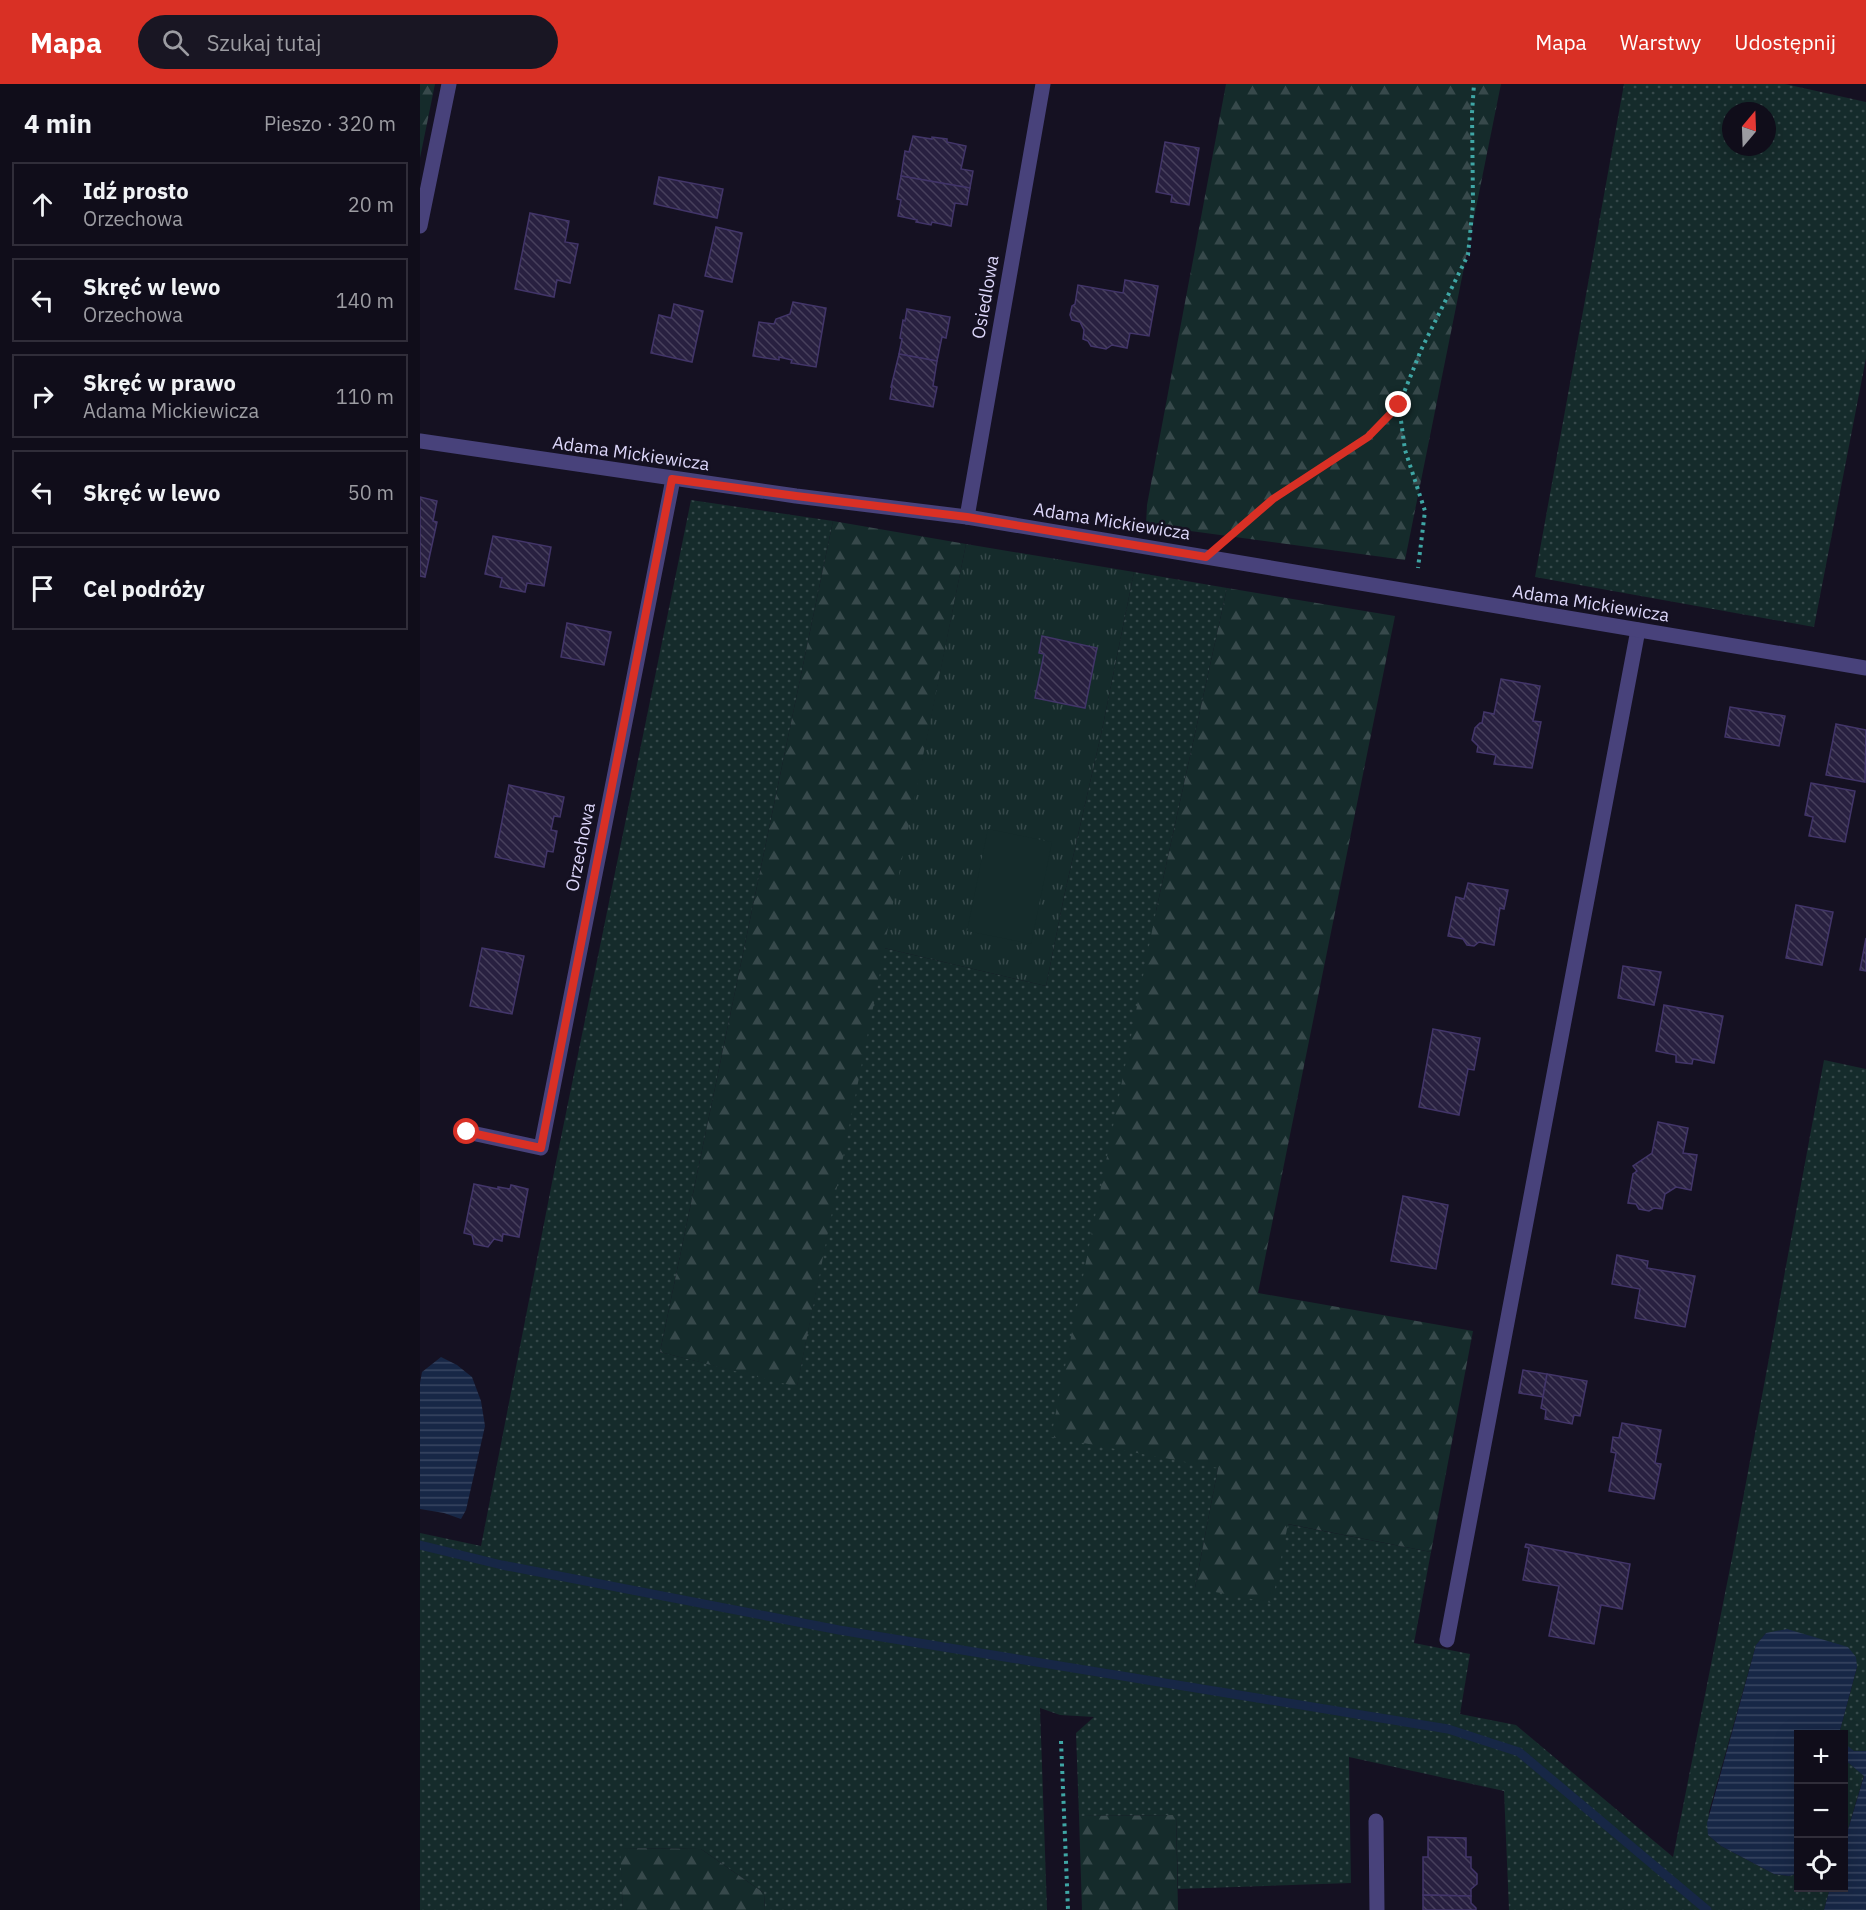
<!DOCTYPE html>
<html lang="pl">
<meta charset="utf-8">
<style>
:root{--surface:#100d1a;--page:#191623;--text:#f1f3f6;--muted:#9c9ca2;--line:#302d39;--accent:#d93025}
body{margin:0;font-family:"IBM Plex Sans",sans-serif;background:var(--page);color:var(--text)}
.controls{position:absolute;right:18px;bottom:18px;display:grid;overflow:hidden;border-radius:0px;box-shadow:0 6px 24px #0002}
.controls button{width:54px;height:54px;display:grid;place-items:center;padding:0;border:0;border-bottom:2px solid var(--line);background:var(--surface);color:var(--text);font:30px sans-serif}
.compass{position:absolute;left:1302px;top:18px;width:54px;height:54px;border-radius:50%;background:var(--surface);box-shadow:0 6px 24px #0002;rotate:19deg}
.stop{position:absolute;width:18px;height:18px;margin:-14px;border:4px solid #d93025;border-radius:50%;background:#fff}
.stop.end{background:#d93025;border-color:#fff;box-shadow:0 2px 6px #0008}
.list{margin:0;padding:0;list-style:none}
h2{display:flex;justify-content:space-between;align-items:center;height:78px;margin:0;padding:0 24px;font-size:26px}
h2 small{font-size:20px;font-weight:400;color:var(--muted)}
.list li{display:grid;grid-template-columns:39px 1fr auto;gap:18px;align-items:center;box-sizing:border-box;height:84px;margin:0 12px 12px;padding:0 12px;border:2px solid var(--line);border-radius:0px}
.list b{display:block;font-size:22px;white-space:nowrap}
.list p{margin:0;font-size:20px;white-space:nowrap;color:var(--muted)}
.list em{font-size:20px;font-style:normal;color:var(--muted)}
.icon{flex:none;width:33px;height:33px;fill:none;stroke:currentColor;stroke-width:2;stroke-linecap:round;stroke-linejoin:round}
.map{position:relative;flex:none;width:1446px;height:1826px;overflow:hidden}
header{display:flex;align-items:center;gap:36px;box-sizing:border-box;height:84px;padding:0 30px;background:var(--accent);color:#fff}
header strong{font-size:28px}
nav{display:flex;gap:33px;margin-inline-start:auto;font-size:21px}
.search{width:420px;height:54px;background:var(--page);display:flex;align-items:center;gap:15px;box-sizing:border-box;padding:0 21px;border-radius:33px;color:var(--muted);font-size:22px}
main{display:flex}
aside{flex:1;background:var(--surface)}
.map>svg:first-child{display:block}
.grass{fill:url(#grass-dots);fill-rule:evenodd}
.forest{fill:url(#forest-firs)}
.park{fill:url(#park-tufts)}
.pitch{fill:#152b2b}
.water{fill:url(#water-rules)}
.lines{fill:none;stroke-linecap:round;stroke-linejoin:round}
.stream{stroke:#172746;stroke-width:9}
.building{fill:url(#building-back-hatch);stroke:#423569;stroke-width:1.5}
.path{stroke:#3fa6a5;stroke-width:4;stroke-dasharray:3 4.5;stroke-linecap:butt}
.service{stroke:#48427b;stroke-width:15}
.minor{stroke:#48427b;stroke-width:15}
.tertiary{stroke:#48427b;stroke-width:15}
.route{stroke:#d93025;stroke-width:8}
.labels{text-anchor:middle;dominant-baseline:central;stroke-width:5;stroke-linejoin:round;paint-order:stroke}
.street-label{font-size:18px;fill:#ddd7fa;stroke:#151122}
</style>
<header>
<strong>Mapa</strong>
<div class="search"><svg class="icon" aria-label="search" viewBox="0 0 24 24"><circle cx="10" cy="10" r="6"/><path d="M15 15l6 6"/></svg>Szukaj tutaj</div>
<nav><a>Mapa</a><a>Warstwy</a><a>Udostępnij</a></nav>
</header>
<main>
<aside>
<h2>4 min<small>Pieszo · 320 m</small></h2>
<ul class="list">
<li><svg class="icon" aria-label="ahead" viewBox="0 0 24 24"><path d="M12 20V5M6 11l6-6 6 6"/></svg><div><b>Idź prosto</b><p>Orzechowa</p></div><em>20 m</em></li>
<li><svg class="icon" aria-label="left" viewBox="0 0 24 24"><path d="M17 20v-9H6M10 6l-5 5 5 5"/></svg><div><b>Skręć w lewo</b><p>Orzechowa</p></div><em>140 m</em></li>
<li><svg class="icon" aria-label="right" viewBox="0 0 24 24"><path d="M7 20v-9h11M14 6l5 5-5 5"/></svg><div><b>Skręć w prawo</b><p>Adama Mickiewicza</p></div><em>110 m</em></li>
<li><svg class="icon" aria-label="left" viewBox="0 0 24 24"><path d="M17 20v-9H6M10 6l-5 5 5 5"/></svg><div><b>Skręć w lewo</b></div><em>50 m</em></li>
<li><svg class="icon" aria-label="arrive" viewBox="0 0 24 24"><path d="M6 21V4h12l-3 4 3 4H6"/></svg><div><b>Cel podróży</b></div></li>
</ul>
</aside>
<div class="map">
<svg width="1446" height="1826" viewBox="0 0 1446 1826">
<defs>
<pattern id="grass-dots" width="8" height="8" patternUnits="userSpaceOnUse" patternTransform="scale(1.5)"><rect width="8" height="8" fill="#152b2b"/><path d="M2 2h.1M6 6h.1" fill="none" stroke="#37494b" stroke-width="1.8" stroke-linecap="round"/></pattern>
<pattern id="forest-firs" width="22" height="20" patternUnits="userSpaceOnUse" patternTransform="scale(1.5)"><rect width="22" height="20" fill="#152b2b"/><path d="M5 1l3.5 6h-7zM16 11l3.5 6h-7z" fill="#37494b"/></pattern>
<pattern id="park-tufts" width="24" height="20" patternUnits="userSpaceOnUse" patternTransform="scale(1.5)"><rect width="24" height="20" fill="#152b2b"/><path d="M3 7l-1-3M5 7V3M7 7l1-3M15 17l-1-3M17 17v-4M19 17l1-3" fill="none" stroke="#37494b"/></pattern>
<pattern id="water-rules" width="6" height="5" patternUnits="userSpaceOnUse" patternTransform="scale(1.5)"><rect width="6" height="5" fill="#172746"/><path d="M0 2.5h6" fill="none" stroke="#384662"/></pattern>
<pattern id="building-back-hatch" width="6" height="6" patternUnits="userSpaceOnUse" patternTransform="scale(1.5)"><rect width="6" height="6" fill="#282040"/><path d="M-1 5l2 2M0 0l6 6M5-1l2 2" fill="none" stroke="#47405c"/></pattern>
</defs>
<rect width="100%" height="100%" fill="#151122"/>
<g class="grass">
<path d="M1204,0H1365L1446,18V274L1394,543L1115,493ZM1311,27H1347V63H1311Z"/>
<polygon points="271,416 413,437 240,1268 377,1302 464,864 626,902 645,808 682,646 714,488 807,504 736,827 798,1384 775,1504 867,1440 1011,1468 994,1559 1050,1570 1040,1630 1096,1641 1253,1773 1313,1469 1404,976 1446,985 1446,1667 1434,1667 1425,1662 1424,1650 1419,1650 1437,1583 1346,1549 1336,1561 1289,1728 1288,1751 1301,1762 1354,1790 1369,1792 1378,1789 1378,1804 1410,1804 1404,1826 1089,1826 1084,1707 929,1673 931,1799 758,1805 756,1731 659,1732 656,1649 674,1633 640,1631 620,1624 627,1826 345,1826 344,1809 281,1765 201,1764 203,1826 0,1826 0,1449 61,1462 136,1078"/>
<polygon points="1424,1675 1444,1691 1424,1759"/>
</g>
<g class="forest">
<polygon points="0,0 15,0 0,74"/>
<polygon points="806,0 1081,0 985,476 726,441 727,421"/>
<polygon points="413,437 546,460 377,1303 240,1268"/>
<polygon points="807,504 975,532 838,1209 1053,1247 1011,1468 868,1440 852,1519 775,1504 798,1384 631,1353 736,827"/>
<polygon points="756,1731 758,1826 662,1826 659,1732"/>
<polygon points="200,1764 281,1765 344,1809 345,1826 203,1826"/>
</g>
<polygon class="park" points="546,460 714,488 682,646 645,808 626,902 464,864"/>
<polygon class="pitch" points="568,745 632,758 611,860 547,847"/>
<g class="water">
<polygon points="21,1273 37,1281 52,1293 61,1317 65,1342 46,1426 41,1435 24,1429 0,1425 0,1299 2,1288"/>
<polygon points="1367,1545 1428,1563 1436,1573 1437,1583 1419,1650 1378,1650 1378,1789 1369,1792 1354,1790 1301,1762 1288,1751 1287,1739 1336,1561 1346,1549"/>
<polygon points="1424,1659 1434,1667 1446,1667 1446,1826 1404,1826 1410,1804 1424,1804 1424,1759 1444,1692 1424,1675"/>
</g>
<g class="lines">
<polyline class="stream" points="0,1461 82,1481 419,1546 1028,1645 1099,1668 1287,1826"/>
</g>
<g class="building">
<polygon points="493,52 512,55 512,53 527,55 527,58 546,62 541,85 553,87 550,104 481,92 485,67 489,68"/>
<polygon points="745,58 779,64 769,121 751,118 752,111 736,108"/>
<polygon points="481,92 550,104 547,121 535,119 531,142 512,138 511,141 496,138 497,136 478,132 481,116 477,115"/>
<polygon points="239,93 303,105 297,134 234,120"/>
<polygon points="110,129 149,137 145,158 158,160 150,199 137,196 134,213 95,205"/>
<polygon points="296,143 322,149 312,198 285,192"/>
<polygon points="705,196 738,202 729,252 710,249 707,264 692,261 686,265 671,262 668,257 663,255 664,246 660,238 652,236 650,231 652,222 655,220 658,201 703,209"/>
<polygon points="373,218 406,224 396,283 371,279 372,276 359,273 359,276 333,272 339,238 354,240 356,235 370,230"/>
<polygon points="254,220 283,227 272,278 231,269 239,231 251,234"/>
<polygon points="487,225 530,233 526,254 522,253 517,277 479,270 482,255 480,254 483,236 485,237"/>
<polygon points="479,270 517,277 513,302 517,303 513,323 470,315 472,303 471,303"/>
<polygon points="0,413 17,417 13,437 17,438 5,493 0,492"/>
<polygon points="73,452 131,463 124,502 107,499 105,508 80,503 82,494 65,490"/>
<polygon points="147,539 191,548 184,581 141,573"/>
<polygon points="622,552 677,564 665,624 615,614 624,570 619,569"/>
<polygon points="1081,595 1120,602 1113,637 1121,638 1112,684 1074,680 1076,671 1057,668 1058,662 1052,656 1055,644 1060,639 1062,639 1064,628 1074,630"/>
<polygon points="1310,623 1365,632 1359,662 1305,653"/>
<polygon points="1416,640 1446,646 1445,698 1406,691"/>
<polygon points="1391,699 1435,707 1425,758 1389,752 1393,733 1385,731"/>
<polygon points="89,701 144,713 140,733 134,732 131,746 137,747 133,768 127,767 124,783 75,773"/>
<polygon points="1048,799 1088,806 1084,825 1080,824 1074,861 1059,858 1054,862 1047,861 1043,855 1028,852 1036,813 1044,815"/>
<polygon points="1376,821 1413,828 1402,881 1366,874"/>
<polygon points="1446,854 1446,887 1440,886"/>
<polygon points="62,864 104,872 92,930 50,922"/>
<polygon points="1203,882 1241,888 1234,921 1198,914"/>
<polygon points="1244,921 1303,932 1294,979 1273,975 1272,980 1256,978 1256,971 1236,967"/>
<polygon points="1013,945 1060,954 1054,986 1048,985 1039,1031 999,1023"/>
<polygon points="1238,1038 1268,1044 1263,1069 1277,1071 1271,1106 1256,1103 1245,1110 1242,1125 1234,1124 1229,1127 1219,1125 1216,1120 1208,1119 1213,1090 1217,1087 1213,1082 1232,1069"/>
<polygon points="54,1100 78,1105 78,1103 90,1105 91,1101 108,1105 99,1153 83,1150 82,1157 74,1155 68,1163 54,1160 52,1151 44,1149"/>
<polygon points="983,1112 1028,1121 1016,1185 971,1177"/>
<polygon points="1197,1171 1228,1177 1227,1184 1275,1192 1265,1243 1215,1234 1220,1205 1192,1200"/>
<polygon points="1103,1286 1127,1290 1123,1313 1099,1309"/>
<polygon points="1127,1290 1167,1297 1160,1332 1154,1331 1152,1340 1125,1335 1126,1326 1121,1324"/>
<polygon points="1202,1339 1241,1346 1235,1379 1241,1380 1234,1415 1189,1407 1196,1369 1191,1368 1193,1353 1199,1354"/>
<polygon points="1106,1460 1210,1480 1202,1525 1181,1521 1174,1560 1129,1552 1139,1502 1103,1496 1109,1464 1105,1463"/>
<polygon points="1008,1753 1046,1754 1046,1773 1051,1773 1051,1784 1057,1790 1057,1800 1051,1805 1051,1812 1003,1811 1003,1773 1008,1773"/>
<polygon points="1003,1811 1051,1812 1051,1819 1056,1824 1056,1826 1003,1826"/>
</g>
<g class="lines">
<g class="path">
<polyline points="979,322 985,366 1005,427 998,484"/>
<polyline points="808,454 853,415 948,353 979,321 1001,266 1048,171 1053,120 1052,29 1054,0"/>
<polyline points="641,1657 648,1826"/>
</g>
<g class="service">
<polyline points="0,142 29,0"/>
<polyline points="1027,1556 1218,546"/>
</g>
<g class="minor">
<polyline points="547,433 623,0"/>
<polyline points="47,1048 121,1064 253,395"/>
<polyline points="956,1737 957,1826"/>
</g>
<polyline class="tertiary" points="0,357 376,412 547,433 1446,584"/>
</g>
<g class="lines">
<polyline class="route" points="47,1048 121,1064 252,395 376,412 547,433 786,473 853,415 948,353 979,321"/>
</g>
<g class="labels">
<g class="street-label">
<text transform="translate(565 213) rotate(-80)">Osiedlowa</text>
<text transform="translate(211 369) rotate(8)">Adama Mickiewicza</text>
<text transform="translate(692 437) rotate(9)">Adama Mickiewicza</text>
<text transform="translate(1171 519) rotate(9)">Adama Mickiewicza</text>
<text transform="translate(160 763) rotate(-79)">Orzechowa</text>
</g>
</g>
</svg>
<div class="controls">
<button>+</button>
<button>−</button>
<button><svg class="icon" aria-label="locate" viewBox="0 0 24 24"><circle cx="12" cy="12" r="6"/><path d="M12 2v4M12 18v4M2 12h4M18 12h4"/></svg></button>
</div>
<svg class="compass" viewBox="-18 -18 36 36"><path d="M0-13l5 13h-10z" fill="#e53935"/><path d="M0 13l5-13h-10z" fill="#9c9ca2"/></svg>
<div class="stop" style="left:47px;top:1048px"></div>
<div class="stop end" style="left:979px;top:321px"></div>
</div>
</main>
